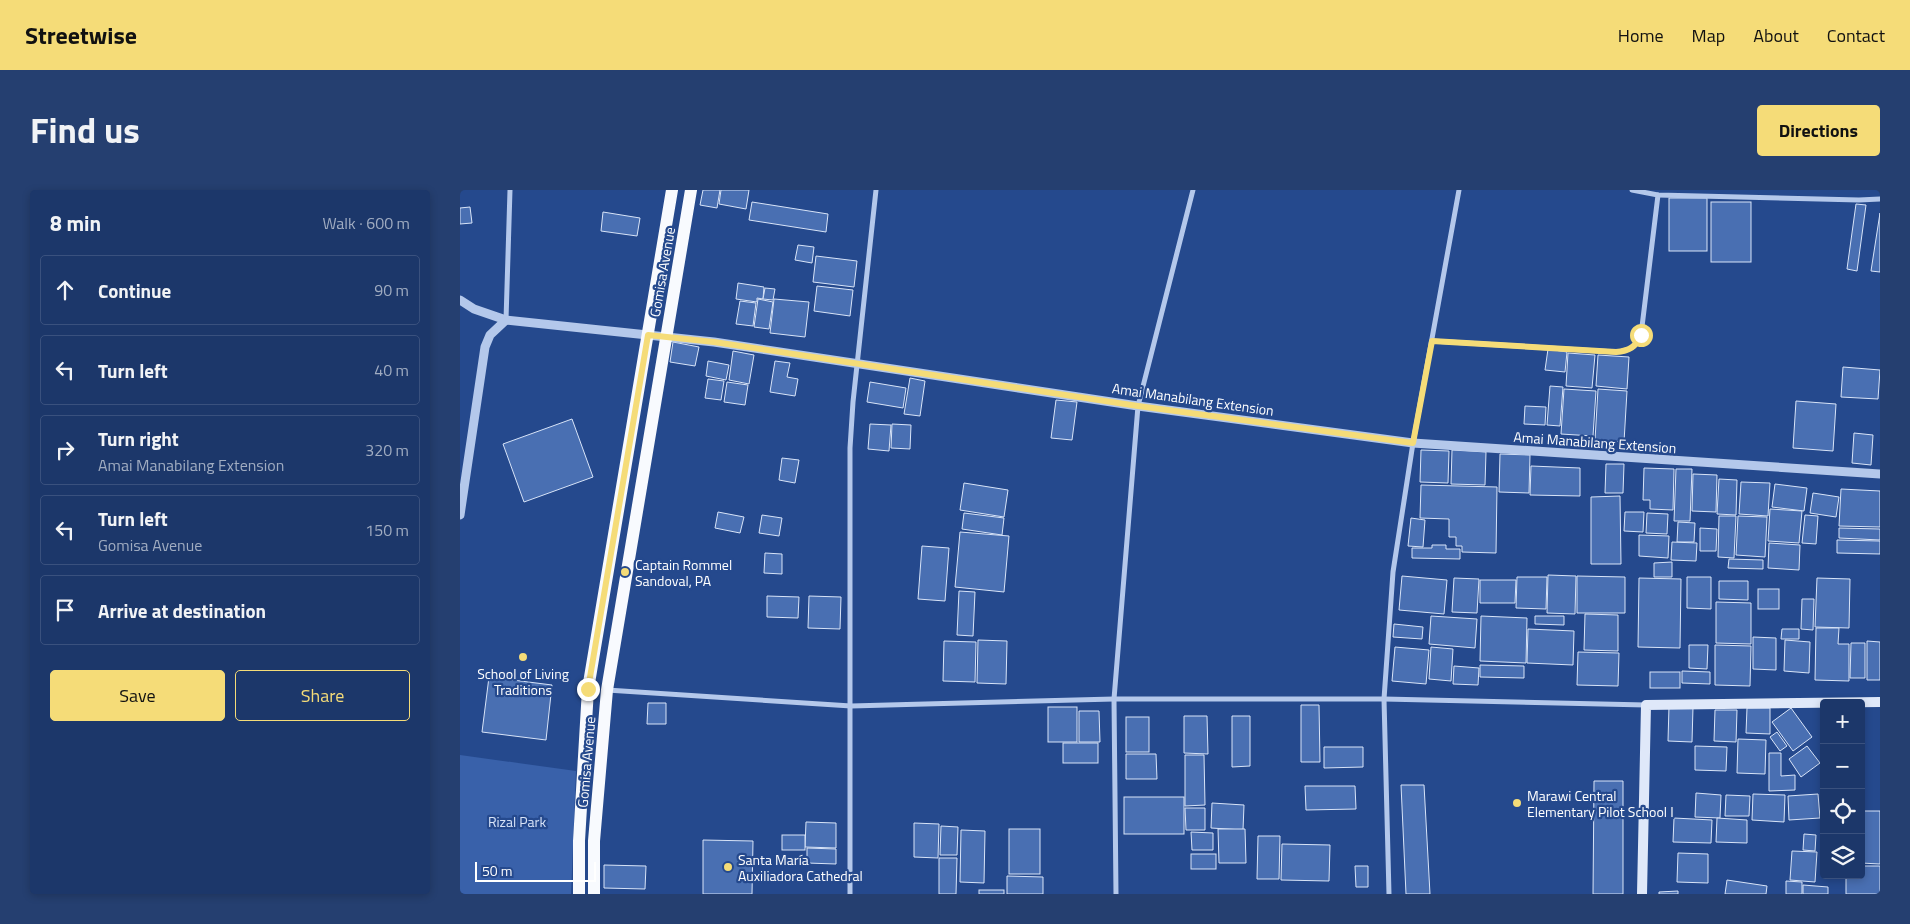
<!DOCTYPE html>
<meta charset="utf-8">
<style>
:root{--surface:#1c376a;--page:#253f70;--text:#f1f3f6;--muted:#a0acc1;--line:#3a517e;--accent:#f5dc78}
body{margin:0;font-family:"Titillium Web",sans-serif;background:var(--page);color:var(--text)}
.controls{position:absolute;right:15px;bottom:15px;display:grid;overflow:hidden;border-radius:5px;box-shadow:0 2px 8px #0003}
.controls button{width:45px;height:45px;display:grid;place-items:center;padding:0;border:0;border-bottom:1px solid var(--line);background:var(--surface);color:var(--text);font:25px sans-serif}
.scale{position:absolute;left:15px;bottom:12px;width:121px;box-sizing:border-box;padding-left:5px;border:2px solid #fff;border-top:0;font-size:14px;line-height:18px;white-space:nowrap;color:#fff;-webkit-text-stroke:4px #25498d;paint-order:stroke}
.stop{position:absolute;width:15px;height:15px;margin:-11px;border:4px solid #f5dc78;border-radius:50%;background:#fff}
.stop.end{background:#f5dc78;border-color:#fff;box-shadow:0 1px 5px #0008}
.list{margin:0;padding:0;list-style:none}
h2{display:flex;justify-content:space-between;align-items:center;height:65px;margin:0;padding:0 20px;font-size:21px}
h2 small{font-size:16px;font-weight:400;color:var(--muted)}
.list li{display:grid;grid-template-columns:32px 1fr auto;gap:15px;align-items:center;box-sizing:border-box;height:70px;margin:0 10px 10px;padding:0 10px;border:1px solid var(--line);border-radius:5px}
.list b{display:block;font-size:19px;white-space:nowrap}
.list p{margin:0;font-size:16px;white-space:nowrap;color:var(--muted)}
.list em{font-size:16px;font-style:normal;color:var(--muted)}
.actions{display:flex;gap:10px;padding:15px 20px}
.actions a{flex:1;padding:11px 0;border:1px solid var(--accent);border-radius:5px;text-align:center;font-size:18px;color:var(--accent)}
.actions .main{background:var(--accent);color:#111}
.icon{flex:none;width:28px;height:28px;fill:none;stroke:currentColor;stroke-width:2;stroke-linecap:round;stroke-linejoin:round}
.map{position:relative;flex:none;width:1420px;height:704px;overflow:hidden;border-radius:5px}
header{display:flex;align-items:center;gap:30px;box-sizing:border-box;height:70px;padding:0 25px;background:var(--accent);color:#111}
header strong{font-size:24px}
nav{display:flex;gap:28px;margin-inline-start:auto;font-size:18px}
.intro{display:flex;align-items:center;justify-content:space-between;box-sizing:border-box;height:120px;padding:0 30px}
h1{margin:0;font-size:35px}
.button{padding:12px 22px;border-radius:5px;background:var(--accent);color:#111;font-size:18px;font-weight:700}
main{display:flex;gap:30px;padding:0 30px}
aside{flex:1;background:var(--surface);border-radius:5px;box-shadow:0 2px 8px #0003}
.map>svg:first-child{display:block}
.green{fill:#3961aa}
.building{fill:#496fb2;stroke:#d8e4f8}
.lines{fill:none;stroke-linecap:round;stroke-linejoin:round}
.minor{stroke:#b4c8eb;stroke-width:5}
.tertiary{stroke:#b4c8eb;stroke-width:9}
.secondary{stroke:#dfe8f9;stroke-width:10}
.primary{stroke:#f8fafe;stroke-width:12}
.route{stroke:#f5dc78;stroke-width:6}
.poi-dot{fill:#f5dc78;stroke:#25498d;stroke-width:2}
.labels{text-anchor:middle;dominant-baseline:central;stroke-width:4.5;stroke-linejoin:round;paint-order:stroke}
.street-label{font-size:14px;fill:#fff;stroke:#25498d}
.poi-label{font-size:14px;fill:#fff;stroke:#25498d;text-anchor:start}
.park-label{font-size:14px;fill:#d8e4f8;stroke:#25498d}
</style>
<header>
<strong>Streetwise</strong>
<nav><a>Home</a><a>Map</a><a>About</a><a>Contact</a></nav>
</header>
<div class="intro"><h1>Find us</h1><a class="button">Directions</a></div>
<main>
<aside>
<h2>8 min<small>Walk · 600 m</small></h2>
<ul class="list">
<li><svg class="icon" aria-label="ahead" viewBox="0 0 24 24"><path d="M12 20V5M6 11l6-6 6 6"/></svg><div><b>Continue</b></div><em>90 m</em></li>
<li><svg class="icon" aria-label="left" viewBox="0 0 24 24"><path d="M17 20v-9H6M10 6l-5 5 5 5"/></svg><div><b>Turn left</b></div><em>40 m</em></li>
<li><svg class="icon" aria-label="right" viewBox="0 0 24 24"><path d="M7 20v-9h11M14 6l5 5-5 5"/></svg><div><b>Turn right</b><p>Amai Manabilang Extension</p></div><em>320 m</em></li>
<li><svg class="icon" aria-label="left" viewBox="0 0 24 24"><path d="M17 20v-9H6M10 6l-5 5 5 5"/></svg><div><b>Turn left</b><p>Gomisa Avenue</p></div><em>150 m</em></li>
<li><svg class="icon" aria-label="arrive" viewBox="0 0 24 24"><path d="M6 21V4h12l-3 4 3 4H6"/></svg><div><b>Arrive at destination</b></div></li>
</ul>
<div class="actions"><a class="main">Save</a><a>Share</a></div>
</aside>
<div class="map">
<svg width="1420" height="704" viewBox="0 0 1420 704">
<rect width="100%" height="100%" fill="#25498d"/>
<polygon class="green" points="0,565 116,581 111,704 0,704"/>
<g class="building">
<polygon points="243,0 260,0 257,18 240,15"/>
<polygon points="261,0 289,0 286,19 259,14"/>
<rect x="1209" y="8" width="38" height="53"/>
<polygon points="292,12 368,24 366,42 289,30"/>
<rect x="1251" y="12" width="40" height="60"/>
<polygon points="1396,14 1406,15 1397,81 1387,79"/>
<polygon points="10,17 12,33 0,34 0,18"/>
<polygon points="143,22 180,28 177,46 141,41"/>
<polygon points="1420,23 1420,82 1411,81"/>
<polygon points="338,55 354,57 352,73 335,70"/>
<polygon points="356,66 397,71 394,97 353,92"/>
<polygon points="278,93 304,97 303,109 297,108 297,112 276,109"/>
<polygon points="357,96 393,100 390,126 354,121"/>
<polygon points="305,98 315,99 313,110 303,109"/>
<polygon points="298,109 313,112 309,139 294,137"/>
<polygon points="314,109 349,112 345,147 310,143"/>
<polygon points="280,111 296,113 293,136 276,134"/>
<polygon points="213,152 239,157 235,176 210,172"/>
<polygon points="1088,159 1107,162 1105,182 1085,180"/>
<polygon points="273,161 294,165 289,194 269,190"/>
<polygon points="1108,163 1135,165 1132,198 1106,196"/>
<polygon points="1138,165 1169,167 1167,199 1136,196"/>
<polygon points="248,171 269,175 266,190 246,186"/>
<polygon points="315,171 330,173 327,187 338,189 335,206 310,202"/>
<polygon points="1383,177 1420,180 1418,209 1381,207"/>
<polygon points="450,188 465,191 460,226 444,224"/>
<polygon points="248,189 264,191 261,210 245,208"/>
<polygon points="267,192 288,195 285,215 264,212"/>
<polygon points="410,192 446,198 443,218 407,212"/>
<polygon points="1090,196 1103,197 1100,236 1087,235"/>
<polygon points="1104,199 1136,201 1133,246 1101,244"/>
<polygon points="1138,199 1167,201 1164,252 1135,250"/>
<polygon points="596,210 617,212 612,250 591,248"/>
<polygon points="1336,211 1376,214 1373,261 1333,258"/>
<polygon points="1065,216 1086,217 1085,235 1064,234"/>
<polygon points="112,229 133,287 64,312 43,254"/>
<polygon points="410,234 431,235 429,261 408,259"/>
<polygon points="432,234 451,235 450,259 431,258"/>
<polygon points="1394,243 1413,245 1411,275 1392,273"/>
<polygon points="961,260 989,261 988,293 960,292"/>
<polygon points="992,260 1026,262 1025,295 991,294"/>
<polygon points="1040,264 1070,265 1069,303 1039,302"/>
<polygon points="322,268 339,270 335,293 319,290"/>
<polygon points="1146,274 1164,274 1163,303 1145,303"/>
<polygon points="1071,276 1120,278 1120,306 1070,305"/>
<polygon points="1184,278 1214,279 1213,320 1190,319 1190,310 1183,310"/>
<polygon points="1216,279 1232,279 1230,331 1214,331"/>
<polygon points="1233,284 1257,285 1256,322 1232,321"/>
<polygon points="1259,289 1277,290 1276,325 1257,324"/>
<polygon points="1281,292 1310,293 1308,326 1279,324"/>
<polygon points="504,293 548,300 544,327 500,320"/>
<polygon points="1315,294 1347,298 1344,321 1312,317"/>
<polygon points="961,295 1037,297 1036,363 1002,362 1002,356 996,356 996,347 989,347 989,329 960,328"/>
<polygon points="1381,299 1420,301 1420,337 1379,336"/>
<polygon points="1353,303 1379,307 1376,327 1350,323"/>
<polygon points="1160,306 1161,374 1131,374 1131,307"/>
<polygon points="1310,319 1342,321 1339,353 1308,351"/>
<polygon points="258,322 284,327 280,343 255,338"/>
<polygon points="1165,322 1184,322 1183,342 1164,341"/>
<polygon points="504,323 544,328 542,345 502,339"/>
<polygon points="1187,323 1208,324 1207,344 1186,343"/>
<polygon points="302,325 322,328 319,346 299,343"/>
<polygon points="1345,325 1358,326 1356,354 1342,353"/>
<polygon points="1259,326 1276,326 1274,368 1258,367"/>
<polygon points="1278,326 1307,327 1305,367 1276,365"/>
<polygon points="951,328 965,330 963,357 948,356"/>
<polygon points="1218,332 1235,333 1234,352 1217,352"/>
<polygon points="1240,338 1257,339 1256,361 1240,361"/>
<polygon points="1379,338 1420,339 1420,350 1379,348"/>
<polygon points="500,342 549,346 544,402 495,397"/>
<polygon points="1179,345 1209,346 1208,368 1179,366"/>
<polygon points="1377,350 1420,351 1420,364 1377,363"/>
<polygon points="1212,352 1237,353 1236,371 1211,370"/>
<polygon points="1309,353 1340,355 1339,380 1308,378"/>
<polygon points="972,355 986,355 986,359 1000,359 1000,369 952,368 952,358 972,358"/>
<polygon points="462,356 489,358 485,411 458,409"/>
<polygon points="305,363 322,364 322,384 304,383"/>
<polygon points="1269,369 1303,370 1303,379 1268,378"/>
<polygon points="1212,372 1212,387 1194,387 1194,373"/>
<polygon points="1088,385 1116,386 1115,424 1087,423"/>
<polygon points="942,386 987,390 984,424 939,420"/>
<polygon points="1117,386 1165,387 1165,423 1117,423"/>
<polygon points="1057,387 1087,387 1086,419 1056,418"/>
<polygon points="1227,387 1251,387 1251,419 1227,418"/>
<polygon points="994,388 1019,389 1017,423 992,422"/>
<polygon points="1179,388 1221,389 1220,458 1178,457"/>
<polygon points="1357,388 1390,389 1389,438 1355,437"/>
<polygon points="1020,390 1056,390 1055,413 1020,413"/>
<polygon points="1259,391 1288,391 1288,410 1259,409"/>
<rect x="1298" y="399" width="21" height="20"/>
<polygon points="499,401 515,402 513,446 497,445"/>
<polygon points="307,406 339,407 338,428 307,427"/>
<polygon points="349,406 381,407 380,439 348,438"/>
<polygon points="1342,409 1354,409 1353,440 1341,439"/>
<polygon points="1256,412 1291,413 1291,454 1256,453"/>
<polygon points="1125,424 1158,425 1158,461 1124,460"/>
<polygon points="971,426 1017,429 1015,458 969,454"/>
<polygon points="1021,426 1067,428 1066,473 1020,471"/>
<polygon points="1075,426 1104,426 1104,435 1075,434"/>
<polygon points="934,434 963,437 962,449 933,447"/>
<polygon points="1356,438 1379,438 1378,454 1389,454 1389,491 1355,490"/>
<polygon points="1068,439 1114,441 1113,475 1067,473"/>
<polygon points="1322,439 1339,439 1339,449 1321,449"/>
<polygon points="1293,447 1316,448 1316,480 1293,479"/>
<polygon points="518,450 547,451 546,494 517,493"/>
<polygon points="1325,450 1350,452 1349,483 1324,481"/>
<polygon points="484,451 516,452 515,492 483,491"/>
<polygon points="1407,451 1420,452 1420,490 1407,490"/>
<polygon points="1391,453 1405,453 1405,488 1390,488"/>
<polygon points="1229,455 1248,455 1247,479 1229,478"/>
<polygon points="1255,455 1291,456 1290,496 1255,495"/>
<polygon points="935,457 969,460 966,494 932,491"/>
<polygon points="971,457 993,459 991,491 969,489"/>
<polygon points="1118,462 1159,463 1158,496 1117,495"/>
<polygon points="1020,475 1064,476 1064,488 1020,487"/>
<polygon points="994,476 1019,478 1018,495 993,494"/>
<polygon points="1222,481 1250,482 1250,494 1222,493"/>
<rect x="1190" y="482" width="30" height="16"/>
<polygon points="29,487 92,495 86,550 22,542"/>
<polygon points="188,513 206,513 206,534 187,534"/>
<polygon points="841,515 859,515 860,572 841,572"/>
<polygon points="1209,516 1233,517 1232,552 1208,551"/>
<rect x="588" y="517" width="29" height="35"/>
<polygon points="1287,518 1310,518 1310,544 1286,543"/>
<polygon points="1331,518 1352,547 1333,561 1312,532"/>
<polygon points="1255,520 1277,520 1276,552 1254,551"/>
<polygon points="619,521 639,521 640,552 619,552"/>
<polygon points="724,526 747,526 748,564 724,563"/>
<polygon points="772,526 790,526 790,576 772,577"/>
<rect x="666" y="527" width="23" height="35"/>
<polygon points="1317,542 1327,556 1320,561 1310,547"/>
<polygon points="1278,549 1306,550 1305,584 1277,583"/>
<rect x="603" y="553" width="35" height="20"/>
<polygon points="1235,556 1267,557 1266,581 1235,580"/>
<polygon points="1347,556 1360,573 1341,587 1329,569"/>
<polygon points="864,557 903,557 903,577 864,578"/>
<polygon points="1309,563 1321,563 1321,586 1335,585 1335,600 1309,601"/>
<polygon points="666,564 696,564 697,589 666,589"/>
<polygon points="725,565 744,565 745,615 725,616"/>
<polygon points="1134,591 1163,591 1163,704 1133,704"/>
<polygon points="941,595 964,595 970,704 946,704"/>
<polygon points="845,596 895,596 896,619 846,620"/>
<polygon points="1236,603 1261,605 1260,628 1235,627"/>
<polygon points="1293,604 1325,605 1324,632 1292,630"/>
<polygon points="1358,604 1360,628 1329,630 1328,606"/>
<polygon points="1266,605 1290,606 1289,626 1265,626"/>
<rect x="664" y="607" width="60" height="37"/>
<polygon points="752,613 784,615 783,640 751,638"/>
<polygon points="725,618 745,618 745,640 726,640"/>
<polygon points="1401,621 1420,621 1420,674 1401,673"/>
<polygon points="1214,628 1252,630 1251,653 1213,652"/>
<polygon points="1257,628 1287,630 1287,653 1256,652"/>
<polygon points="346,632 376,633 376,658 345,657"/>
<polygon points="454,633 479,634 478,668 454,667"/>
<polygon points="481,636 498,637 497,665 480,665"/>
<rect x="549" y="639" width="31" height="45"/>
<polygon points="758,639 785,639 786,673 759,673"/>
<polygon points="501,640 525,641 524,693 500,692"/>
<polygon points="731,642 753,643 753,660 732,660"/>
<polygon points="1344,644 1356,645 1355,661 1343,660"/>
<rect x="322" y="645" width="23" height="15"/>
<polygon points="798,646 820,646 819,689 797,689"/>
<polygon points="243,650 293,651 292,704 243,704"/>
<polygon points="822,654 870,655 869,691 821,690"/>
<polygon points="347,658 376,659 376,674 347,673"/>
<polygon points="1332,661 1357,662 1355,692 1330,690"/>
<polygon points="1218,663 1248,664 1248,693 1217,692"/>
<rect x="731" y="664" width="25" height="15"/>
<polygon points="479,668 497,668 496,704 479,704"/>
<polygon points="144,675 186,676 185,699 144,698"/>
<polygon points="895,676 908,676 908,697 896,697"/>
<polygon points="1401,676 1420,676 1420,704 1386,704 1386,685 1401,685"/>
<polygon points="547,686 583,687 583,704 547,704"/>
<polygon points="1267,690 1307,696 1306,704 1265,704"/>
<polygon points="1326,691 1342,692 1342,704 1326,704"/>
<polygon points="1343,695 1368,697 1368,704 1343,704"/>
<rect x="519" y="700" width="25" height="4"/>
<polygon points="1218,701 1218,704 1199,704 1199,702"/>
</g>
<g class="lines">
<g class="minor">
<polyline points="1172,0 1198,5 1399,10 1420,9"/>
<polyline points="46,130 50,0"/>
<path d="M972,151L1156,162C1169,161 1176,157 1181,145L1198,5"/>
<polyline points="147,500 391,516 654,509 924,509 1186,515"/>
<polyline points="390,704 390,258 393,212 416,0"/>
<polyline points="656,704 654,509 678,216 733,0"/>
<polyline points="929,704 924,509 933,382 953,253 999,0"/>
</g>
<g class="tertiary">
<polyline points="0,110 14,119 46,130 254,152 678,216 953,253 1420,284"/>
<polyline points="0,325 25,157 30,145 46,130"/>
</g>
<polyline class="secondary" points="1182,704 1186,515 1420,512"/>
<g class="primary">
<polyline points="119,704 119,651 128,499 212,0"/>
<polyline points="134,704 134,651 147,500 231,0"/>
</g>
</g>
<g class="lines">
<path class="route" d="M128,499L188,145L254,152L678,216L953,253L972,151L1156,162C1169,161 1176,157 1181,145"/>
</g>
<g class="poi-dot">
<circle cx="165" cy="382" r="5"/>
<circle cx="63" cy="467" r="5"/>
<circle cx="1057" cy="613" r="5"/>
<circle cx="268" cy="677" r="5"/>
</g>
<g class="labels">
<g class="street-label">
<text transform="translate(202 82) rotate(-80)">Gomisa Avenue</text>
<text transform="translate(733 209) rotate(8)">Amai Manabilang Extension</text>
<text transform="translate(1135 252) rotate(4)">Amai Manabilang Extension</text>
<text transform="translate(126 572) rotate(-85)">Gomisa Avenue</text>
</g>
<g class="poi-label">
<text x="175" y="374">Captain Rommel<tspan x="175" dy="16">Sandoval, PA</tspan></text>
<text x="63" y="483" text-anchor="middle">School of Living<tspan x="63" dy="16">Traditions</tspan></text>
<text x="1067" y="605">Marawi Central<tspan x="1067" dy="16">Elementary Pilot School I</tspan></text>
<text x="278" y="669">Santa María<tspan x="278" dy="16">Auxiliadora Cathedral</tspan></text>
</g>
<g class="park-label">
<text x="57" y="631">Rizal Park</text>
</g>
</g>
</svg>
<div class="controls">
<button>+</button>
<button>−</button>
<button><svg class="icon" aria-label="locate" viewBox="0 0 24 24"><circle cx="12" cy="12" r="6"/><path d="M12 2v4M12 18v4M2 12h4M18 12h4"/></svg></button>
<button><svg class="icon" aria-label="layers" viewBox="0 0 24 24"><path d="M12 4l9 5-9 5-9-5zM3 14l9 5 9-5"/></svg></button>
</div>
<div class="scale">50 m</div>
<div class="stop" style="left:1181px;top:145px"></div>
<div class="stop end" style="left:128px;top:499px"></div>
</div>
</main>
